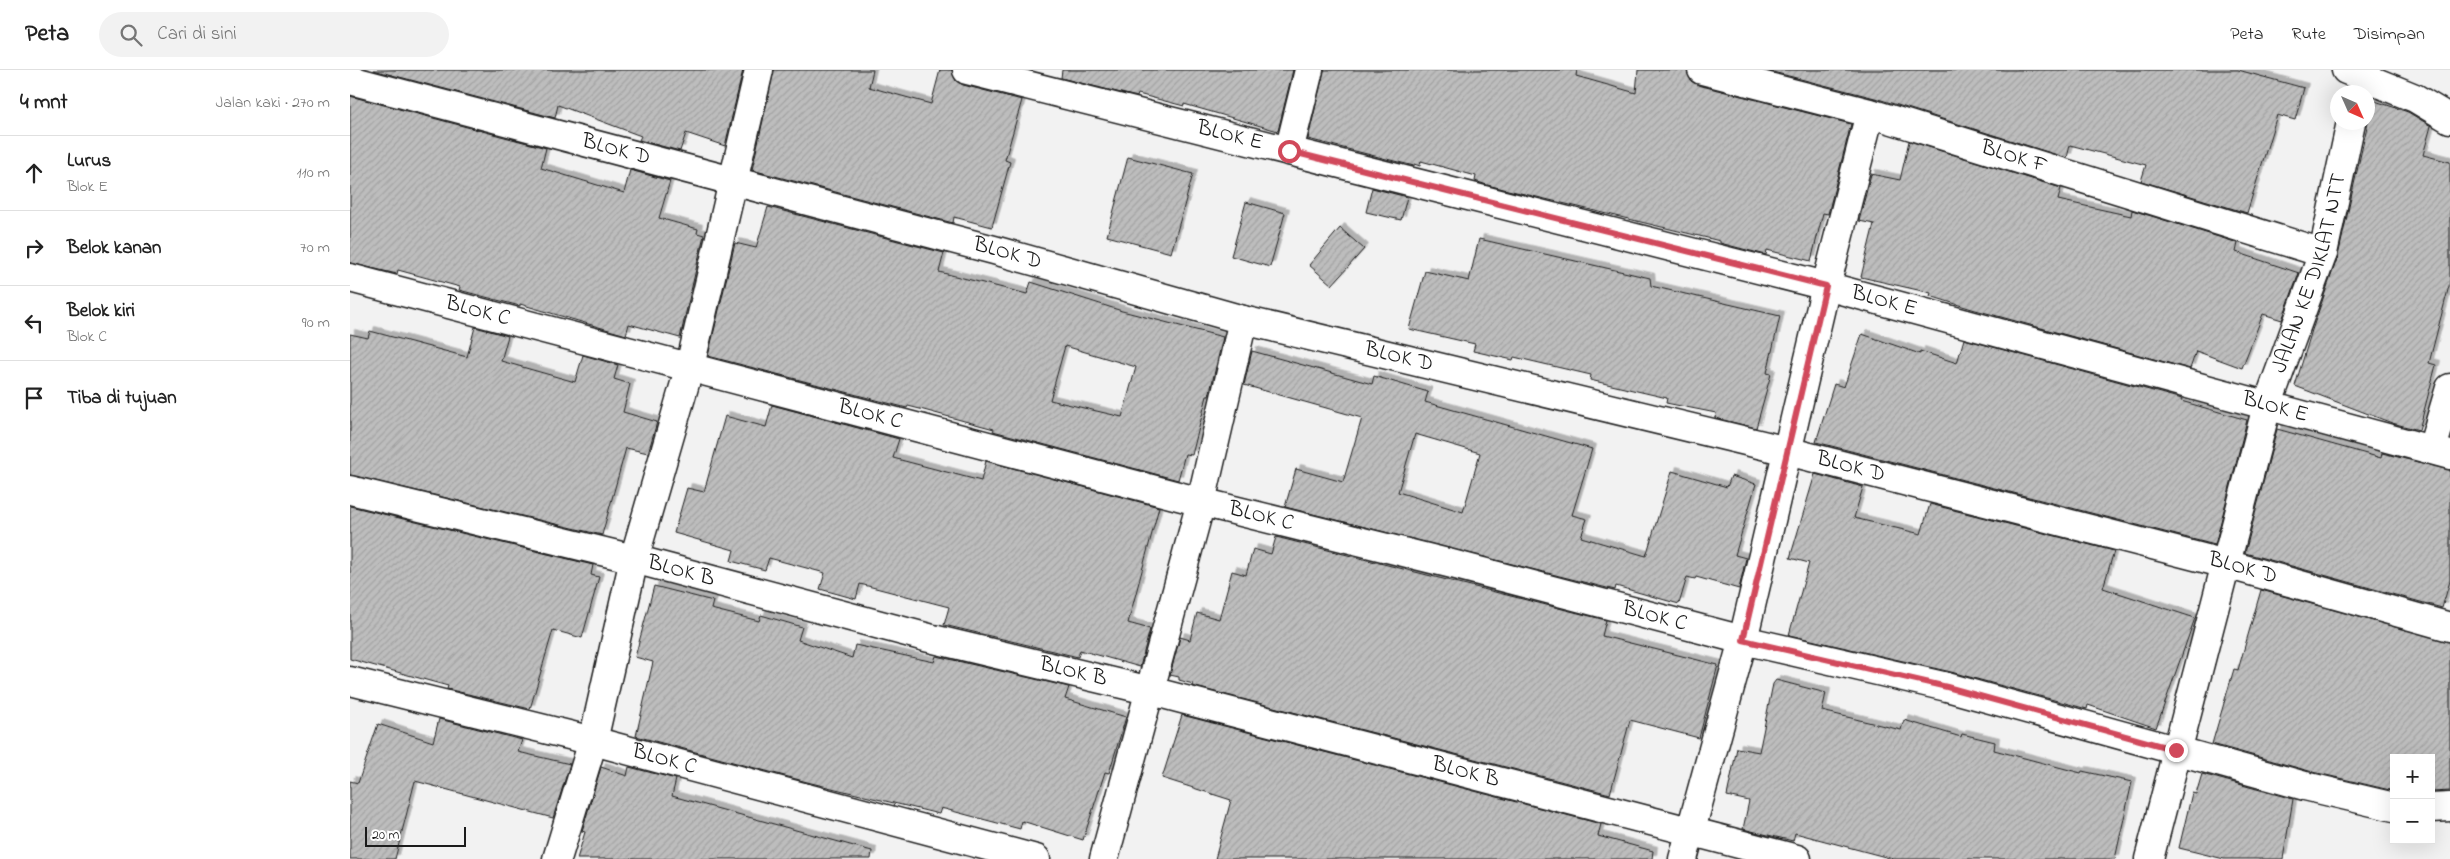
<!DOCTYPE html>
<html lang="id">
<meta charset="utf-8">
<style>
:root{--surface:#fff;--page:#f2f2f2;--text:#222;--muted:#767676;--line:#e0e0e0}
body{margin:0;font-family:"Indie Flower",sans-serif;background:var(--page);color:var(--text)}
.controls{position:absolute;right:15px;bottom:15px;display:grid;overflow:hidden;border-radius:0px;box-shadow:0 5px 20px #0002}
.controls button{width:45px;height:45px;display:grid;place-items:center;padding:0;border:0;border-bottom:1px solid var(--line);background:var(--surface);color:var(--text);font:25px sans-serif}
.compass{position:absolute;left:1980px;top:15px;width:45px;height:45px;border-radius:50%;background:var(--surface);box-shadow:0 5px 20px #0002;rotate:135deg}
.scale{position:absolute;left:15px;bottom:12px;width:101px;box-sizing:border-box;padding-left:5px;border:2px solid #1c1c1c;border-top:0;font-size:14px;line-height:18px;white-space:nowrap;color:#1c1c1c;-webkit-text-stroke:4px #fff;paint-order:stroke}
.stop{position:absolute;width:15px;height:15px;margin:-11px;border:4px solid #d1495b;border-radius:50%;background:#fff}
.stop.end{background:#d1495b;border-color:#fff;box-shadow:0 1px 5px #0008}
.list{margin:0;padding:0;list-style:none}
h2{display:flex;justify-content:space-between;align-items:center;height:65px;margin:0;padding:0 20px;font-size:21px}
h2 small{font-size:16px;font-weight:400;color:var(--muted)}
.list li{display:grid;grid-template-columns:32px 1fr auto;gap:15px;align-items:center;box-sizing:border-box;height:75px;padding:0 20px;border-top:1px solid var(--line)}
.list b{display:block;font-size:19px;white-space:nowrap}
.list p{margin:0;font-size:16px;white-space:nowrap;color:var(--muted)}
.list em{font-size:16px;font-style:normal;color:var(--muted)}
.icon{flex:none;width:28px;height:28px;fill:none;stroke:currentColor;stroke-width:2;stroke-linecap:round;stroke-linejoin:round}
.map{position:relative;flex:none;width:2100px;height:789px;overflow:hidden}
header{display:flex;align-items:center;gap:30px;box-sizing:border-box;height:70px;padding:0 25px;background:var(--surface);border-bottom:1px solid var(--line)}
header strong{font-size:24px}
nav{display:flex;gap:28px;margin-inline-start:auto;font-size:18px}
.search{width:350px;height:45px;background:var(--page);display:flex;align-items:center;gap:12px;box-sizing:border-box;padding:0 18px;border-radius:28px;color:var(--muted);font-size:19px}
main{display:flex}
aside{flex:1;background:var(--surface)}
.map>svg:first-child{display:block}
.building{fill:url(#building-hatch);stroke:#1c1c1c;fill-rule:evenodd;filter:url(#shadow)}
.lines{fill:none;stroke-linecap:round;stroke-linejoin:round}
.minor-casing{stroke:#1c1c1c;stroke-width:31}
.minor{stroke:#fff;stroke-width:28}
.route{stroke:#d1495b;stroke-width:6}
.labels{text-anchor:middle;dominant-baseline:central;stroke-width:5;stroke-linejoin:round;paint-order:stroke}
.street-label{font-size:22px;fill:#1c1c1c;stroke:#fff}
</style>
<header>
<strong>Peta</strong>
<div class="search"><svg class="icon" aria-label="search" viewBox="0 0 24 24"><circle cx="10" cy="10" r="6"/><path d="M15 15l6 6"/></svg>Cari di sini</div>
<nav><a>Peta</a><a>Rute</a><a>Disimpan</a></nav>
</header>
<main>
<aside>
<h2>4 mnt<small>Jalan kaki · 270 m</small></h2>
<ul class="list">
<li><svg class="icon" aria-label="ahead" viewBox="0 0 24 24"><path d="M12 20V5M6 11l6-6 6 6"/></svg><div><b>Lurus</b><p>Blok E</p></div><em>110 m</em></li>
<li><svg class="icon" aria-label="right" viewBox="0 0 24 24"><path d="M7 20v-9h11M14 6l5 5-5 5"/></svg><div><b>Belok kanan</b></div><em>70 m</em></li>
<li><svg class="icon" aria-label="left" viewBox="0 0 24 24"><path d="M17 20v-9H6M10 6l-5 5 5 5"/></svg><div><b>Belok kiri</b><p>Blok C</p></div><em>90 m</em></li>
<li><svg class="icon" aria-label="arrive" viewBox="0 0 24 24"><path d="M6 21V4h12l-3 4 3 4H6"/></svg><div><b>Tiba di tujuan</b></div></li>
</ul>
</aside>
<div class="map">
<svg width="2100" height="789" viewBox="0 0 2100 789">
<defs>
<pattern id="building-hatch" width="6" height="6" patternUnits="userSpaceOnUse" patternTransform="scale(1.25)"><rect width="6" height="6" fill="#bdbdbd"/><path d="M-1 1l2-2M0 6l6-6M5 7l2-2" fill="none" stroke="#a2a2a2"/></pattern>
<filter id="shadow"><feDropShadow dx="4.5" dy="-4.5" stdDeviation="0" flood-color="#0004"/></filter>
</defs>
<rect width="100%" height="100%" fill="#f2f2f2"/>
<filter id="ink" filterUnits="userSpaceOnUse"><feTurbulence type="fractalNoise" baseFrequency=".02" numOctaves="2"/><feDisplacementMap in="SourceGraphic" scale="10" xChannelSelector="R" yChannelSelector="G"/><feConvolveMatrix kernelMatrix="1 2 1 2 8 2 1 2 1" color-interpolation-filters="sRGB"/></filter>
<g filter="url(#ink)">
<g class="building">
<polygon points="23,0 393,0 375,76 336,63 330,81 289,70 291,66 208,35 205,48"/>
<polygon points="424,0 523,0 519,17 581,34 590,0 602,0 606,11 613,15 672,30 655,90 660,92 642,157 604,147 603,153 402,100"/>
<polygon points="712,0 943,0 928,61 834,34 834,36 788,24 787,27 711,8"/>
<polygon points="974,0 1227,0 1226,6 1286,23 1288,0 1337,0 1341,11 1348,15 1501,54 1478,144 1473,143 1461,191 1417,180 1416,185 1370,173 1370,171 1137,115 1125,111 1126,106 1071,91 1070,96 1064,94 1064,96 958,69"/>
<polygon points="1415,0 1888,0 1954,18 1945,50 1927,45 1897,143 1791,111 1796,95 1720,75 1717,88 1525,28"/>
<polygon points="0,26 196,78 191,98 274,123 280,100 320,111 309,148 348,159 347,163 354,165 330,268 279,254 276,265 170,234 170,236 109,220 110,217 48,200 47,204 0,193"/>
<polygon points="2019,29 2058,42 2081,56 2073,85 2100,92 2100,212 2079,293 2086,295 2069,360 2042,353 1945,316 1962,260 1988,186 2018,52"/>
<polygon points="1559,71 1711,118 1708,130 1781,146 1782,140 1888,173 1886,182 1949,203 1932,250 1913,244 1892,298 1846,281 1840,299 1622,239 1580,226 1581,223 1511,207 1524,154 1509,151 1521,104 1550,110"/>
<polygon points="778,87 843,104 821,183 757,166"/>
<polygon points="1022,118 1057,127 1051,150 1016,142"/>
<polygon points="896,132 935,143 920,197 881,186"/>
<path d="M418,137L594,183L589,202L677,224L681,212L772,241L873,267L859,326H857L842,385L835,384L828,410L643,361L644,359L570,339L558,336L557,338L358,286L385,173L406,178ZM715,276L786,297L772,347L700,330Z"/>
<polygon points="990,158 1014,179 982,215 959,195"/>
<polygon points="1129,169 1300,208 1301,216 1430,246 1417,303 1421,304 1406,358 1365,348 1366,343 1316,333 1317,328 1240,310 1241,305 1164,287 1163,290 1123,281 1125,274 1059,259 1075,201 1119,211"/>
<polygon points="125,257 158,266 151,291 225,312 233,285 268,295 264,309 280,314 273,342 307,352 298,383 276,378 252,465 0,405 0,264 18,268 20,261 117,287"/>
<polygon points="1512,264 1570,284 1570,281 1607,293 1614,269 1832,329 1831,331 1897,350 1865,475 1466,372 1484,314 1494,317"/>
<path d="M902,281L1022,314L1024,306L1078,322L1075,332L1242,379L1222,445L1237,449L1231,467L1296,486L1322,401L1377,417L1381,406L1406,414L1385,485L1396,488L1389,519L1346,507L1345,509L1337,507L1329,534L1266,516L1265,520L935,437L946,399L993,412L1012,348L894,315ZM1065,364L1130,383L1113,442L1048,422Z"/>
<polygon points="422,335 549,369 543,388 631,411 636,391 809,437 778,553 800,559 790,597 730,580 728,587 594,555 599,537 510,514 506,529 470,519 475,503 419,488 415,500 381,491 384,480 324,463 337,418 354,422 375,346 416,357"/>
<polygon points="1927,359 2031,388 2032,383 2100,400 2100,511 2092,538 1895,483"/>
<polygon points="1465,404 1513,417 1504,448 1571,464 1580,434 1764,481 1753,518 1845,548 1806,658 1738,635 1737,639 1601,602 1439,565 1459,493 1440,488"/>
<polygon points="0,436 243,495 241,505 249,507 232,568 203,560 180,639 97,619 98,616 0,589"/>
<polygon points="926,467 1256,550 1252,566 1368,595 1349,668 1280,650 1260,724 842,616 843,614 829,610 829,607 820,605 830,567 840,570 847,543 869,549 882,501 896,505 903,479 921,484"/>
<polygon points="304,516 363,531 361,539 409,551 411,545 452,557 448,570 502,588 505,575 584,592 586,586 719,617 715,629 776,647 759,703 755,702 733,770 672,751 670,759 591,738 589,744 457,712 286,666 303,592 285,587"/>
<polygon points="1911,520 2100,572 2100,721 2081,722 2081,688 2044,688 2044,721 1959,701 1862,674 1884,599 1888,600"/>
<polygon points="1426,610 1476,623 1472,641 1551,660 1554,650 1611,667 1612,664 1645,672 1644,680 1731,703 1732,701 1782,712 1765,789 1543,789 1445,763 1443,771 1393,759 1399,731 1377,726 1387,678 1409,682 1423,614"/>
<polygon points="832,645 1251,754 1248,766 1303,781 1302,789 865,789 881,730 812,708"/>
<polygon points="89,649 172,670 168,682 220,694 203,748 65,711 45,789 0,789 0,711 8,713 28,654 83,672"/>
<polygon points="251,697 277,706 279,697 326,709 322,726 522,781 521,789 227,789 235,762 232,761"/>
<polygon points="1852,704 1943,729 1933,789 1874,789 1829,778 1842,723 1846,724"/>
</g>
<g class="lines">
<g class="minor-casing">
<g id="minor">
<path id="s1" d="M617,0L1476,216L2100,385"/>
<path id="s2" d="M1352,0L1520,43L1973,183"/>
<polyline points="1996,0 2065,28 2100,49"/>
<path id="s3" d="M0,10L644,180L893,250L1437,381L1876,494L2100,557"/>
<polyline points="939,81 959,0"/>
<path id="s4" d="M0,208L851,432L1102,494L1393,570L1597,617L1955,716L2044,737"/>
<polyline points="2082,379 2100,318"/>
<path id="s5" d="M0,420L284,489L579,568L801,621L1447,789"/>
<path id="s6" d="M0,611L243,671L686,789"/>
<polyline points="2081,738 2100,737"/>
<polyline points="207,789 243,671 284,489 340,296 409,0"/>
<polyline points="754,789 851,432 893,250"/>
<polyline points="1333,789 1393,570 1476,216 1520,43"/>
<path id="s7" d="M1799,789L1917,336L1973,183L2001,52"/>
</g>
</g>
<use href="#minor" class="minor"/>
</g>
</g>
<g class="lines" filter="url(#ink)">
<polyline class="route" points="939,81 1476,216 1393,570 1597,617 1826,680"/>
</g>
<g class="labels">
<g class="street-label">
<text stroke="none"><textPath href="#s1" startOffset="271">BLOK E</textPath></text>
<text stroke="none"><textPath href="#s3" startOffset="275">BLOK D</textPath></text>
<text stroke="none"><textPath href="#s2" startOffset="324">BLOK F</textPath></text>
<text stroke="none"><textPath href="#s3" startOffset="680">BLOK D</textPath></text>
<text stroke="none"><textPath href="#s7" startOffset="608">JALAN KE DIKLAT NTT</textPath></text>
<text stroke="none"><textPath href="#s1" startOffset="946">BLOK E</textPath></text>
<text stroke="none"><textPath href="#s4" startOffset="132">BLOK C</textPath></text>
<text stroke="none"><textPath href="#s3" startOffset="1085">BLOK D</textPath></text>
<text stroke="none"><textPath href="#s1" startOffset="1351">BLOK E</textPath></text>
<text stroke="none"><textPath href="#s4" startOffset="538">BLOK C</textPath></text>
<text stroke="none"><textPath href="#s3" startOffset="1550">BLOK D</textPath></text>
<text stroke="none"><textPath href="#s4" startOffset="942">BLOK C</textPath></text>
<text stroke="none"><textPath href="#s3" startOffset="1955">BLOK D</textPath></text>
<text stroke="none"><textPath href="#s5" startOffset="341">BLOK B</textPath></text>
<text stroke="none"><textPath href="#s4" startOffset="1348">BLOK C</textPath></text>
<text stroke="none"><textPath href="#s5" startOffset="746">BLOK B</textPath></text>
<text stroke="none"><textPath href="#s6" startOffset="324">BLOK C</textPath></text>
<text stroke="none"><textPath href="#s5" startOffset="1151">BLOK B</textPath></text>
</g>
</g>
</svg>
<div class="controls">
<button>+</button>
<button>−</button>
</div>
<svg class="compass" viewBox="-18 -18 36 36"><path d="M0-13l5 13h-10z" fill="#e53935"/><path d="M0 13l5-13h-10z" fill="#767676"/></svg>
<div class="scale">20 m</div>
<div class="stop" style="left:939px;top:81px"></div>
<div class="stop end" style="left:1826px;top:680px"></div>
</div>
</main>
